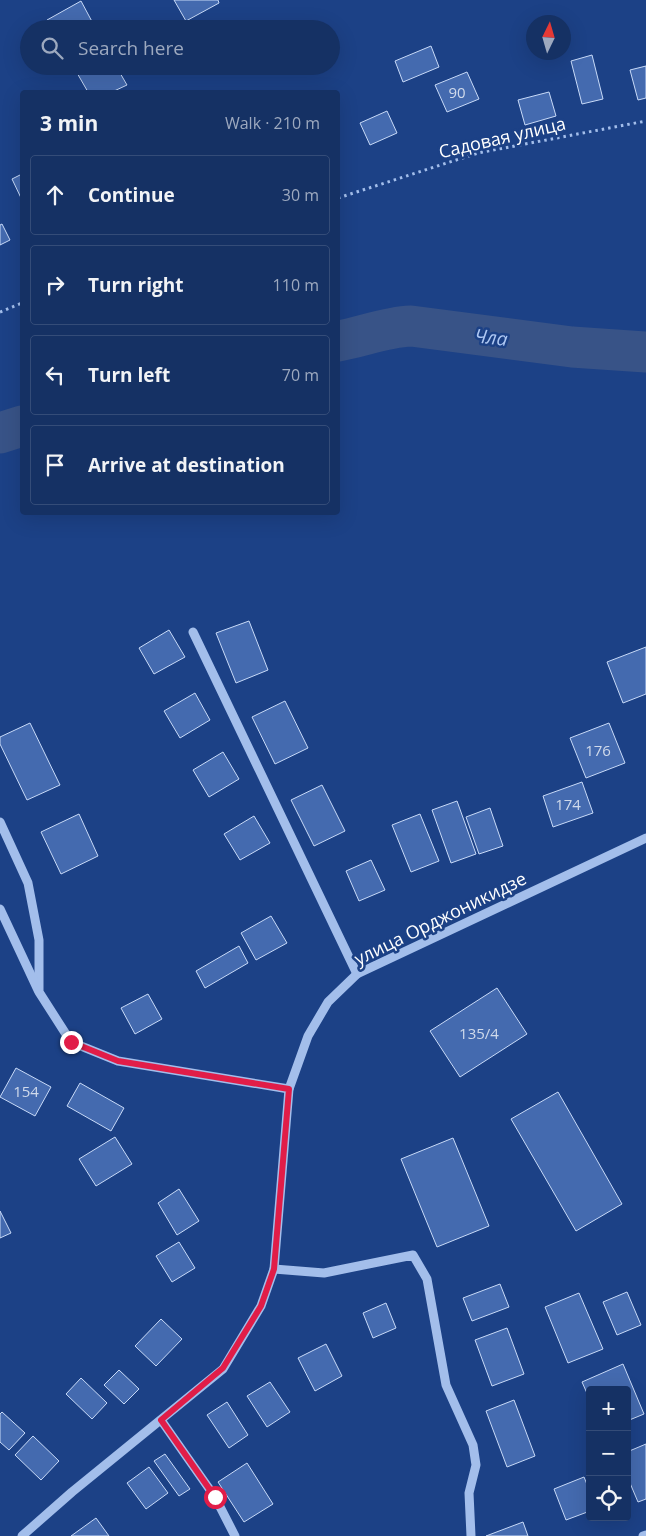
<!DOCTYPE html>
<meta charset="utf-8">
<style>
:root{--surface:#153164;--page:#223d6d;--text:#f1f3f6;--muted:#9da9bf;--line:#344c78}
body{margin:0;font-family:"Open Sans",sans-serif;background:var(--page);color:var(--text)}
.controls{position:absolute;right:15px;bottom:15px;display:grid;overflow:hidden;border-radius:5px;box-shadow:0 5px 20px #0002}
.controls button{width:45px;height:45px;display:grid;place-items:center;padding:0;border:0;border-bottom:1px solid var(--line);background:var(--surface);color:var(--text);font:25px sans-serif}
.compass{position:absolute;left:526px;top:15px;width:45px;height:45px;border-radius:50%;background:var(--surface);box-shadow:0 5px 20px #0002;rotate:5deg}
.stop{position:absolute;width:15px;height:15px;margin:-11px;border:4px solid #e11d48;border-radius:50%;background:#fff}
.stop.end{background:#e11d48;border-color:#fff;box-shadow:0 1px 5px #0008}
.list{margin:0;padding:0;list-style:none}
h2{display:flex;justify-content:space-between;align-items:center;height:65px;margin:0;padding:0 20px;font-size:21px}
h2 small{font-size:16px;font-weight:400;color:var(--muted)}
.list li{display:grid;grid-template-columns:32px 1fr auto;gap:15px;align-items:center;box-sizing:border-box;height:80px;margin:0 10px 10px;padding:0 10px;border:1px solid var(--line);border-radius:5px}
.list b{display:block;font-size:19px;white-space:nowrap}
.list em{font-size:16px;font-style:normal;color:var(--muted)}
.icon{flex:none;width:28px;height:28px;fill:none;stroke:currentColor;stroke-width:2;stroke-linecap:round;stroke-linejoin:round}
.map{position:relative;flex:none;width:646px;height:1536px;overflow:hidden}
.search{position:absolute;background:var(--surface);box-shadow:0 5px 20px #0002;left:20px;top:20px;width:320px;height:55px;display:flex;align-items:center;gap:12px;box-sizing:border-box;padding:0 18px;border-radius:28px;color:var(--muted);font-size:19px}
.panel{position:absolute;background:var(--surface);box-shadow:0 5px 20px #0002;left:20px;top:90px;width:320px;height:425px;border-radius:5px}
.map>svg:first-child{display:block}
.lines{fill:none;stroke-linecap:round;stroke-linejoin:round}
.river{stroke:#385387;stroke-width:41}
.building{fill:#446aaf;stroke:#c8daf8}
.path{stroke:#a3beeb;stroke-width:3;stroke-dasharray:2.5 4;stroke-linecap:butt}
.minor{stroke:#a3beeb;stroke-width:9}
.route{stroke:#e11d48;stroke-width:6}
.labels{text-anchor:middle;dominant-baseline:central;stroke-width:5;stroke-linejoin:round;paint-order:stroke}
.number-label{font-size:15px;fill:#d0daeb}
.street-label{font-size:18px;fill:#fff;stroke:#1c4186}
.water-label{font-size:19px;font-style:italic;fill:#afc8f3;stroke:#1c4186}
</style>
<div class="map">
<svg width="646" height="1536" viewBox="0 0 646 1536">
<rect width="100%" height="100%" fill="#1c4186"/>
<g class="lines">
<g class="river">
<path d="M338,341C362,337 385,327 411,326L572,347L646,352"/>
<polyline points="0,433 22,426"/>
</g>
</g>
<g class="building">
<polygon points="174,0 218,0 219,3 186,21"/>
<polygon points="81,1 96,29 52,29 47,20"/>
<polygon points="431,46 439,67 403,82 395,61"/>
<polygon points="592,55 603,99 582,104 571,61"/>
<polygon points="73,66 116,66 127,85 112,92 88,92"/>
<polygon points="646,66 646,98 638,100 630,70"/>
<polygon points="467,72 479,99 447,112 435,85"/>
<polygon points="549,92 556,116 525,125 518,100"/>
<polygon points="387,111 397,133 370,145 360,123"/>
<polygon points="22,174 22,200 12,179"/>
<polygon points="2,224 10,240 0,245 0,225"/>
<polygon points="249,621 268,670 236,683 216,633"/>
<polygon points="169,630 185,657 154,674 139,648"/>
<polygon points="646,647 646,694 623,703 607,662"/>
<polygon points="195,693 210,720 180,738 164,711"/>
<polygon points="285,701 308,748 275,764 252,717"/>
<polygon points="30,723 60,785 27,800 0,744 0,737"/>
<polygon points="609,723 625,763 586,778 570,738"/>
<polygon points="223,752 239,779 209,797 193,770"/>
<polygon points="582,782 593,813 553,827 543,796"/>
<polygon points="322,785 345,831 314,846 291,800"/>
<polygon points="457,801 476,854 451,863 432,810"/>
<polygon points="490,808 503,846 479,854 466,817"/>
<polygon points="79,814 98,856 61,874 41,832"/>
<polygon points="420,814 439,861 411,872 392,825"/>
<polygon points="254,816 270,843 240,860 224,834"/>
<polygon points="371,860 385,890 359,901 346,871"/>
<polygon points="271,916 287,943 256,960 241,933"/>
<polygon points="239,946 248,963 205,988 196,971"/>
<polygon points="497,988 527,1034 460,1077 430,1031"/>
<polygon points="148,994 162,1019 135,1034 121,1008"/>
<polygon points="16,1068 51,1087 35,1116 0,1097"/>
<polygon points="80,1083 124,1108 111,1131 67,1106"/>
<polygon points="558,1092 622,1204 576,1231 511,1119"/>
<polygon points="115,1137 132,1164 96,1186 79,1159"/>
<polygon points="453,1138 489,1226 437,1247 401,1159"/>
<polygon points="179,1189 199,1221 177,1235 158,1203"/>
<polygon points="0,1211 11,1233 0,1238"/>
<polygon points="179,1242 195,1268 172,1282 156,1256"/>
<polygon points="500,1284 509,1307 472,1321 463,1298"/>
<polygon points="627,1292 641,1325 617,1335 603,1302"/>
<polygon points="579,1293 603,1349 568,1363 545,1307"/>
<polygon points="386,1303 396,1328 373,1338 363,1313"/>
<polygon points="161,1319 182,1339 156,1366 135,1346"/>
<polygon points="507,1328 524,1374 492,1386 475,1340"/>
<polygon points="326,1344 342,1376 315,1391 298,1358"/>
<polygon points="623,1364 644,1414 627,1421 627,1390 590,1390 590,1400 582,1382"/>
<polygon points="119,1370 139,1389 124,1404 104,1385"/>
<polygon points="81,1378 107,1403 92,1419 66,1394"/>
<polygon points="270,1382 290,1412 267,1427 247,1396"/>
<polygon points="514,1400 535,1456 507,1467 486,1411"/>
<polygon points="227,1402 248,1435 229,1448 207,1415"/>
<polygon points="2,1412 25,1433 9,1450 0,1442 0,1414"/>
<polygon points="33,1436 59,1461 41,1480 15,1455"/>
<polygon points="646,1444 646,1499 638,1502 627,1476 627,1452"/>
<polygon points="165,1454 190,1489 179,1496 154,1461"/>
<polygon points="247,1463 273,1504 244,1522 218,1482"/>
<polygon points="149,1467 168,1493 146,1509 127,1483"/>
<polygon points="584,1477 590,1492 590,1511 566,1520 554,1489"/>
<polygon points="96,1518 109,1536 71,1536"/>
<polygon points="523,1522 528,1536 486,1536"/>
</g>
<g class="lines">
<g class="path">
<polyline points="338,198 478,153 646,121"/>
<polyline points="0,312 22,303"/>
</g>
<g class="minor">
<polyline points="193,632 357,974"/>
<polyline points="0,822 28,883 39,940 39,992 71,1042 118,1061 289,1089"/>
<polyline points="0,909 38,990"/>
<polyline points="274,1269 324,1273 413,1255 427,1279 446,1385 473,1445 476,1465 469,1493 471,1536"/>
<polyline points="161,1420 215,1497 235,1536"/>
<polyline points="22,1536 72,1492 223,1369 261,1306 274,1269 289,1089 308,1036 328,1002 357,974 646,838"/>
<polyline points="643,1536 646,1535"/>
</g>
</g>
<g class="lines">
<polyline class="route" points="71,1042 118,1061 289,1089 274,1269 261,1306 223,1368 161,1420 215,1497"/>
</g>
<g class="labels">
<g class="number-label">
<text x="457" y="92">90</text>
<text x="598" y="750">176</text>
<text x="568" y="804">174</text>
<text x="479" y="1033">135/4</text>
<text x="26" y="1091">154</text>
</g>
<g class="street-label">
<text transform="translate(502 137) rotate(-13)">Садовая улица</text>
<text transform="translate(440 918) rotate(-26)">улица Орджоникидзе</text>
</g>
<g class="water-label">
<text transform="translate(491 337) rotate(7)">Чла</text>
</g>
</g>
</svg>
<div class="controls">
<button>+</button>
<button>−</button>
<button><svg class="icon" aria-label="locate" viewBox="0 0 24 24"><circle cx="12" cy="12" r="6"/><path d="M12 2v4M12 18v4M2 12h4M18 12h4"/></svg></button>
</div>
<svg class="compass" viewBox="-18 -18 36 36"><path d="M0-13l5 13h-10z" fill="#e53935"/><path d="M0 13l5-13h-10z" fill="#9da9bf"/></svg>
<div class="stop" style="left:215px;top:1497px"></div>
<div class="stop end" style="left:71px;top:1042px"></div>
<div class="search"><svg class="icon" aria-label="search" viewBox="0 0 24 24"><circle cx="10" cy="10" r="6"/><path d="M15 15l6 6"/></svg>Search here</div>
<section class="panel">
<h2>3 min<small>Walk · 210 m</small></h2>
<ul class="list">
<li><svg class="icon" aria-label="ahead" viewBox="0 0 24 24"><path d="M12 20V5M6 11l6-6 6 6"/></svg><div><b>Continue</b></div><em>30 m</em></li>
<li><svg class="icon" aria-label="right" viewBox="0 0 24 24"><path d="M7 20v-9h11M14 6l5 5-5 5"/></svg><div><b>Turn right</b></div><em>110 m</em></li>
<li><svg class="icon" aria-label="left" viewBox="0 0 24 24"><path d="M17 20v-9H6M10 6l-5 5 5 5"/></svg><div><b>Turn left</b></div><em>70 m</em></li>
<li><svg class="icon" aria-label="arrive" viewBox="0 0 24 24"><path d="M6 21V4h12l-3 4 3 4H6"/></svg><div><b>Arrive at destination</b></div></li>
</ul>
</section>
</div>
